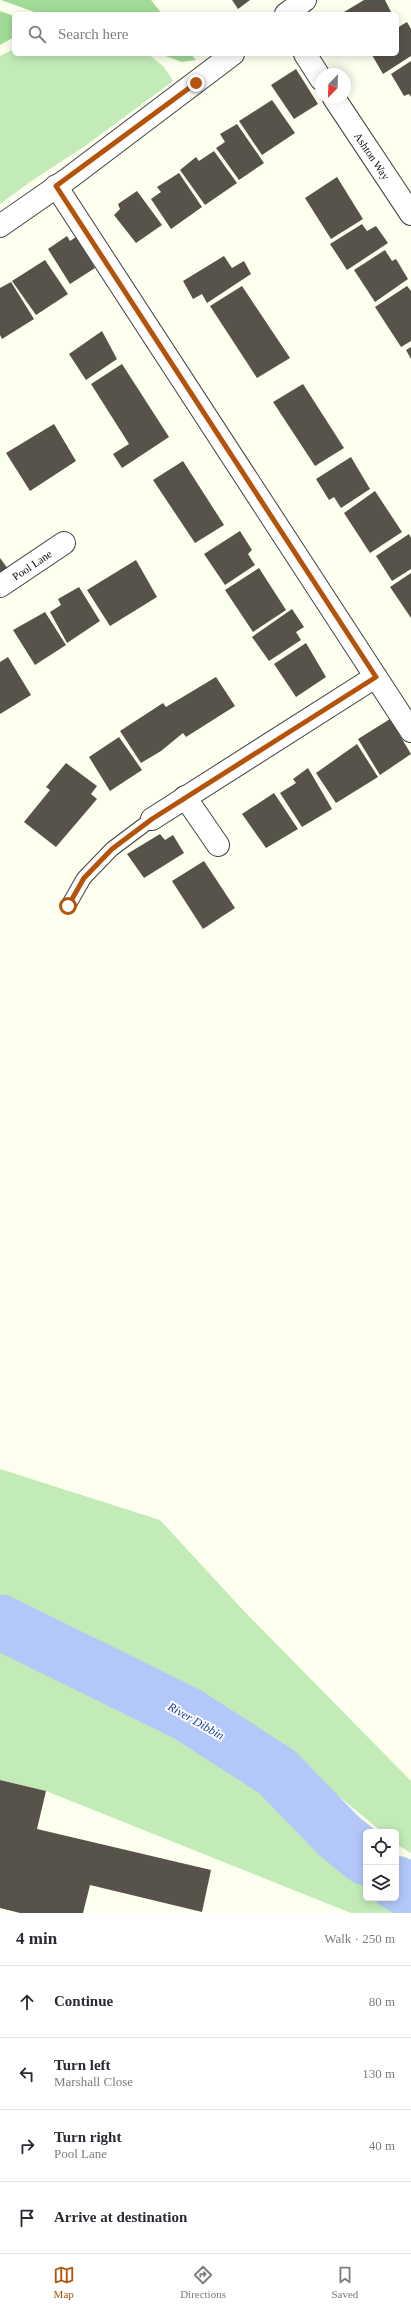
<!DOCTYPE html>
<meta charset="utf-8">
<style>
:root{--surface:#fff;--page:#f2f2f3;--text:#2b2b33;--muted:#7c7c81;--line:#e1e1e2;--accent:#b45309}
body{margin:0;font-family:Georgia,serif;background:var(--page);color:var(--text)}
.controls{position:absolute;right:12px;bottom:12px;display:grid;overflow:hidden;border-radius:6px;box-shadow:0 2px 10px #0003}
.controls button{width:36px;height:36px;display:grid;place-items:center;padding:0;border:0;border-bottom:1px solid var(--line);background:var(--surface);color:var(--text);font:20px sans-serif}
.compass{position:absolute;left:315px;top:68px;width:36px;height:36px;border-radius:50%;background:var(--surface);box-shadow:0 2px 10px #0003;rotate:203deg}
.stop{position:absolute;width:12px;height:12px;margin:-9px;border:3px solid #b45309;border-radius:50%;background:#fff}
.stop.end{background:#b45309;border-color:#fff;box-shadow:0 1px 4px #0008}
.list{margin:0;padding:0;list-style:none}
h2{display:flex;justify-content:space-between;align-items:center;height:52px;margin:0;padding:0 16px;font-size:17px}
h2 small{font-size:13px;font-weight:400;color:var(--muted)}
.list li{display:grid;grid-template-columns:26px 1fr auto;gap:12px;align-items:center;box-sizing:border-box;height:72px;padding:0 16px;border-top:1px solid var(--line)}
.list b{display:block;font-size:15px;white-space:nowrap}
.list p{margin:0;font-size:13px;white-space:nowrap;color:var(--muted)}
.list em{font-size:13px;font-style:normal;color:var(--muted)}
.icon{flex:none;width:22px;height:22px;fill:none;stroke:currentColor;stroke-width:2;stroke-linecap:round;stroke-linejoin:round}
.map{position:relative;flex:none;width:411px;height:1913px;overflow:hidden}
.search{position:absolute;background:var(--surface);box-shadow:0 2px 10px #0003;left:12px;right:12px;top:12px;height:44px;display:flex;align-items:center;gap:10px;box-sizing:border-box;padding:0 14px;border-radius:6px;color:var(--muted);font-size:15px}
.sheet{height:340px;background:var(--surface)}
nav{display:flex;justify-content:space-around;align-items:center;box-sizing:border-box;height:56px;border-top:1px solid var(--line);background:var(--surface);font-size:11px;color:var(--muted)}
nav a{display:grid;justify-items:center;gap:2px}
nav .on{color:var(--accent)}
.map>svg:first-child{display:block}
.green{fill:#c2ebb8}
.forest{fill:#a0dc97}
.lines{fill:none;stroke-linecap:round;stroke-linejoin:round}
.river{stroke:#b3c8f8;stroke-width:55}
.building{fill:#57534a}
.service-casing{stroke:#414141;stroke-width:16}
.minor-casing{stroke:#414141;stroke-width:24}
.service{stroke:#fff;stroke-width:14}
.minor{stroke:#fff;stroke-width:22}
.route{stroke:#b45309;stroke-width:5}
.labels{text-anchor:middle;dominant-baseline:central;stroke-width:4;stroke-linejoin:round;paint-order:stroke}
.street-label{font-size:11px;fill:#0e0e0e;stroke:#fff}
.water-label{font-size:12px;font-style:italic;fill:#1438a4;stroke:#fff}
</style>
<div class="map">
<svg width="411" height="1913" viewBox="0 0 411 1913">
<rect width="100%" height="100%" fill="#fdffef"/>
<g class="green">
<polygon points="14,49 14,54 148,54 164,67 173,81 85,146 30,182 0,204 0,56"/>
<polygon points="0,1469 160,1520 243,1610 411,1781 411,1853 396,1844 396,1832 382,1832 271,1740 136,1665 0,1601"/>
<polygon points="0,1639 91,1681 195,1733 267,1783 366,1876 366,1898 396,1897 411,1907 411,1913 351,1913 46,1791 0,1780"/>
</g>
<g class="forest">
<polygon points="1,0 151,0 162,14 40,14"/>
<polygon points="0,11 14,16 14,37 0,45"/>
<polygon points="160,54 191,54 196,60 182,62"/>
</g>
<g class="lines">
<g class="river">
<polyline points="0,1622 187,1714 277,1772 339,1836 366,1858"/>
<polyline points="396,1883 411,1891"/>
</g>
</g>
<g class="building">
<polygon points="232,0 250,0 238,9"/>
<polygon points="364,0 385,0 392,14 345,14 344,12"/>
<polygon points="407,22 411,29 411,56 383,74 372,55 397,54 397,28"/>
<polygon points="411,61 411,97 409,94 404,96 391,74"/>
<polygon points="296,69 318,104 294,119 271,85"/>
<polygon points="272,100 295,133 262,155 239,121"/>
<polygon points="237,124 264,163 239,180 216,148 225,142 220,134"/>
<polygon points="214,151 237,183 205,205 180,170 196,157 199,161"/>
<polygon points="179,173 202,207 171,229 151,199 161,192 157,187"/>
<polygon points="337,177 363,219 331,239 305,198"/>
<polygon points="137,191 162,225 136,243 114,215 120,209 118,204"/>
<polygon points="362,224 367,231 376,226 388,243 347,270 330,244"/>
<polygon points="67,236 70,241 76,237 95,268 70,284 48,249"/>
<polygon points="385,250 392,261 396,259 408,279 375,302 354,270"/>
<polygon points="224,256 232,268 244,261 251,274 207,303 202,294 193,299 183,281"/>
<polygon points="45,260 68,294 36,315 12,281"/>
<polygon points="11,282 34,319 2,339 0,335 0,288"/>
<polygon points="242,286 290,358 257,378 210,306"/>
<polygon points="407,286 411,291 411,341 401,347 375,307"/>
<polygon points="102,331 117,359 86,380 69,354"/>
<polygon points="411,347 411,359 406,350"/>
<polygon points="122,364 169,437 122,468 113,454 129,444 91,384"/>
<polygon points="303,384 344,448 315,466 273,402"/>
<polygon points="54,424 76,461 30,491 6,453"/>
<polygon points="351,457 370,489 341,508 334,497 329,500 316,479"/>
<polygon points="183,461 224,525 195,543 153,480"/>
<polygon points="375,491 402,532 370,553 344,513"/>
<polygon points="240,531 252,550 248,554 255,565 225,585 204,554"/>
<polygon points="409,534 411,538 411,569 392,581 376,556"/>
<polygon points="0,558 8,569 0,575"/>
<polygon points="136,560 157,597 110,626 87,590"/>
<polygon points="259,568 286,610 253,632 225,590"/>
<polygon points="411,573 411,618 390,587"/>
<polygon points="79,587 100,621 67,643 50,612 61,605 58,599"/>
<polygon points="292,609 304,627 296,632 301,640 269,661 252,637"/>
<polygon points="45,612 66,645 35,665 13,630"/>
<polygon points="306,643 326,677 296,697 274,664"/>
<polygon points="8,657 31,695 0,714 0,662"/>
<polygon points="216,677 235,706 186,737 183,733 161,751 141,763 120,731 163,703 166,707"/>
<polygon points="390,719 411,754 380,775 358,739"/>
<polygon points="119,737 142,770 110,791 89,757"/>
<polygon points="357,744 378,777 336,803 316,773"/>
<polygon points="66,763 97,786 91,794 97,799 56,847 24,822 50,790 46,787"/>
<polygon points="308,768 332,809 302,827 280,793 296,783 293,779"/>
<polygon points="274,793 298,829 266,848 242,814"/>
<polygon points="160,834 165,840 173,835 184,853 144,878 127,854"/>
<polygon points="204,861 235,908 203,929 172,881"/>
<polygon points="0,1780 46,1791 37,1829 211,1870 202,1912 90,1885 83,1913 20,1913 0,1908"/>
</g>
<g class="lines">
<g class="service-casing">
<polyline id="service" points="68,906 84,878 112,849 152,819"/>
</g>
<g class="minor-casing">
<g id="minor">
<polyline points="286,14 305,0"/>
<polyline points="305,54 321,79"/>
<polyline points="334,98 411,214"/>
<polyline points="56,186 411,731"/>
<polyline points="0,226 69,178 233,54"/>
<polyline points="0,586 64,543"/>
<polyline points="185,797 218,845"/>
<polyline points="152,819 375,677"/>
</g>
</g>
<use href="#service" class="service"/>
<use href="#minor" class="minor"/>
</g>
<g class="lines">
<polyline class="route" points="68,906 84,878 112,849 152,819 376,677 56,186 196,83"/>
</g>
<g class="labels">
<g class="street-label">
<text transform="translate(372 156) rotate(56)">Ashton Way</text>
<text transform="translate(32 565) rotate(-34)">Pool Lane</text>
</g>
<g class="water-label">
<text transform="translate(196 1721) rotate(30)">River Dibbin</text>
</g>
</g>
</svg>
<div class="controls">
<button><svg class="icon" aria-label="locate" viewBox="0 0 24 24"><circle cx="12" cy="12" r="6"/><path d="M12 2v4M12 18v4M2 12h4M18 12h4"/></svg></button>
<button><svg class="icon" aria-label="layers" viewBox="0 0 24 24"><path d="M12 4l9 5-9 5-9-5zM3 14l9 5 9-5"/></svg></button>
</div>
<svg class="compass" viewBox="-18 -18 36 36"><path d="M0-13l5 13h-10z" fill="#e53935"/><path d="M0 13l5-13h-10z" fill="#7c7c81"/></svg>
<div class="stop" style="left:68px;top:906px"></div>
<div class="stop end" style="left:196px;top:83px"></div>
<div class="search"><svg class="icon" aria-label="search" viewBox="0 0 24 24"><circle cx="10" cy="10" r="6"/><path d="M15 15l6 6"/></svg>Search here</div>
</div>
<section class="sheet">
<h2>4 min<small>Walk · 250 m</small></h2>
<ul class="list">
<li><svg class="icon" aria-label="ahead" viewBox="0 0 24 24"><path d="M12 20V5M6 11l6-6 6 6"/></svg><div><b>Continue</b></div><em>80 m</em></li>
<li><svg class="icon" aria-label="left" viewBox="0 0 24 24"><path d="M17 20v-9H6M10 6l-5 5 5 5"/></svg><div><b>Turn left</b><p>Marshall Close</p></div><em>130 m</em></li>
<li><svg class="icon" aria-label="right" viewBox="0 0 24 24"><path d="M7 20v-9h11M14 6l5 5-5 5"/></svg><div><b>Turn right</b><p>Pool Lane</p></div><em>40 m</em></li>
<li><svg class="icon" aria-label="arrive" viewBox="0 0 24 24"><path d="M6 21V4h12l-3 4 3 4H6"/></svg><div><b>Arrive at destination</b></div></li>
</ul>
</section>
<nav>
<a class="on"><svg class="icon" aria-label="map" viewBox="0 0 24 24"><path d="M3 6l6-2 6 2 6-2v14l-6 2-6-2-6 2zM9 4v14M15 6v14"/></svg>Map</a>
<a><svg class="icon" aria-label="directions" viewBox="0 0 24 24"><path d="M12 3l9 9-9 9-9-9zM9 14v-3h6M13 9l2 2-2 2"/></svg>Directions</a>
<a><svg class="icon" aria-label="saved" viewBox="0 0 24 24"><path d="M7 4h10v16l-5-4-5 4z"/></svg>Saved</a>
</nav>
